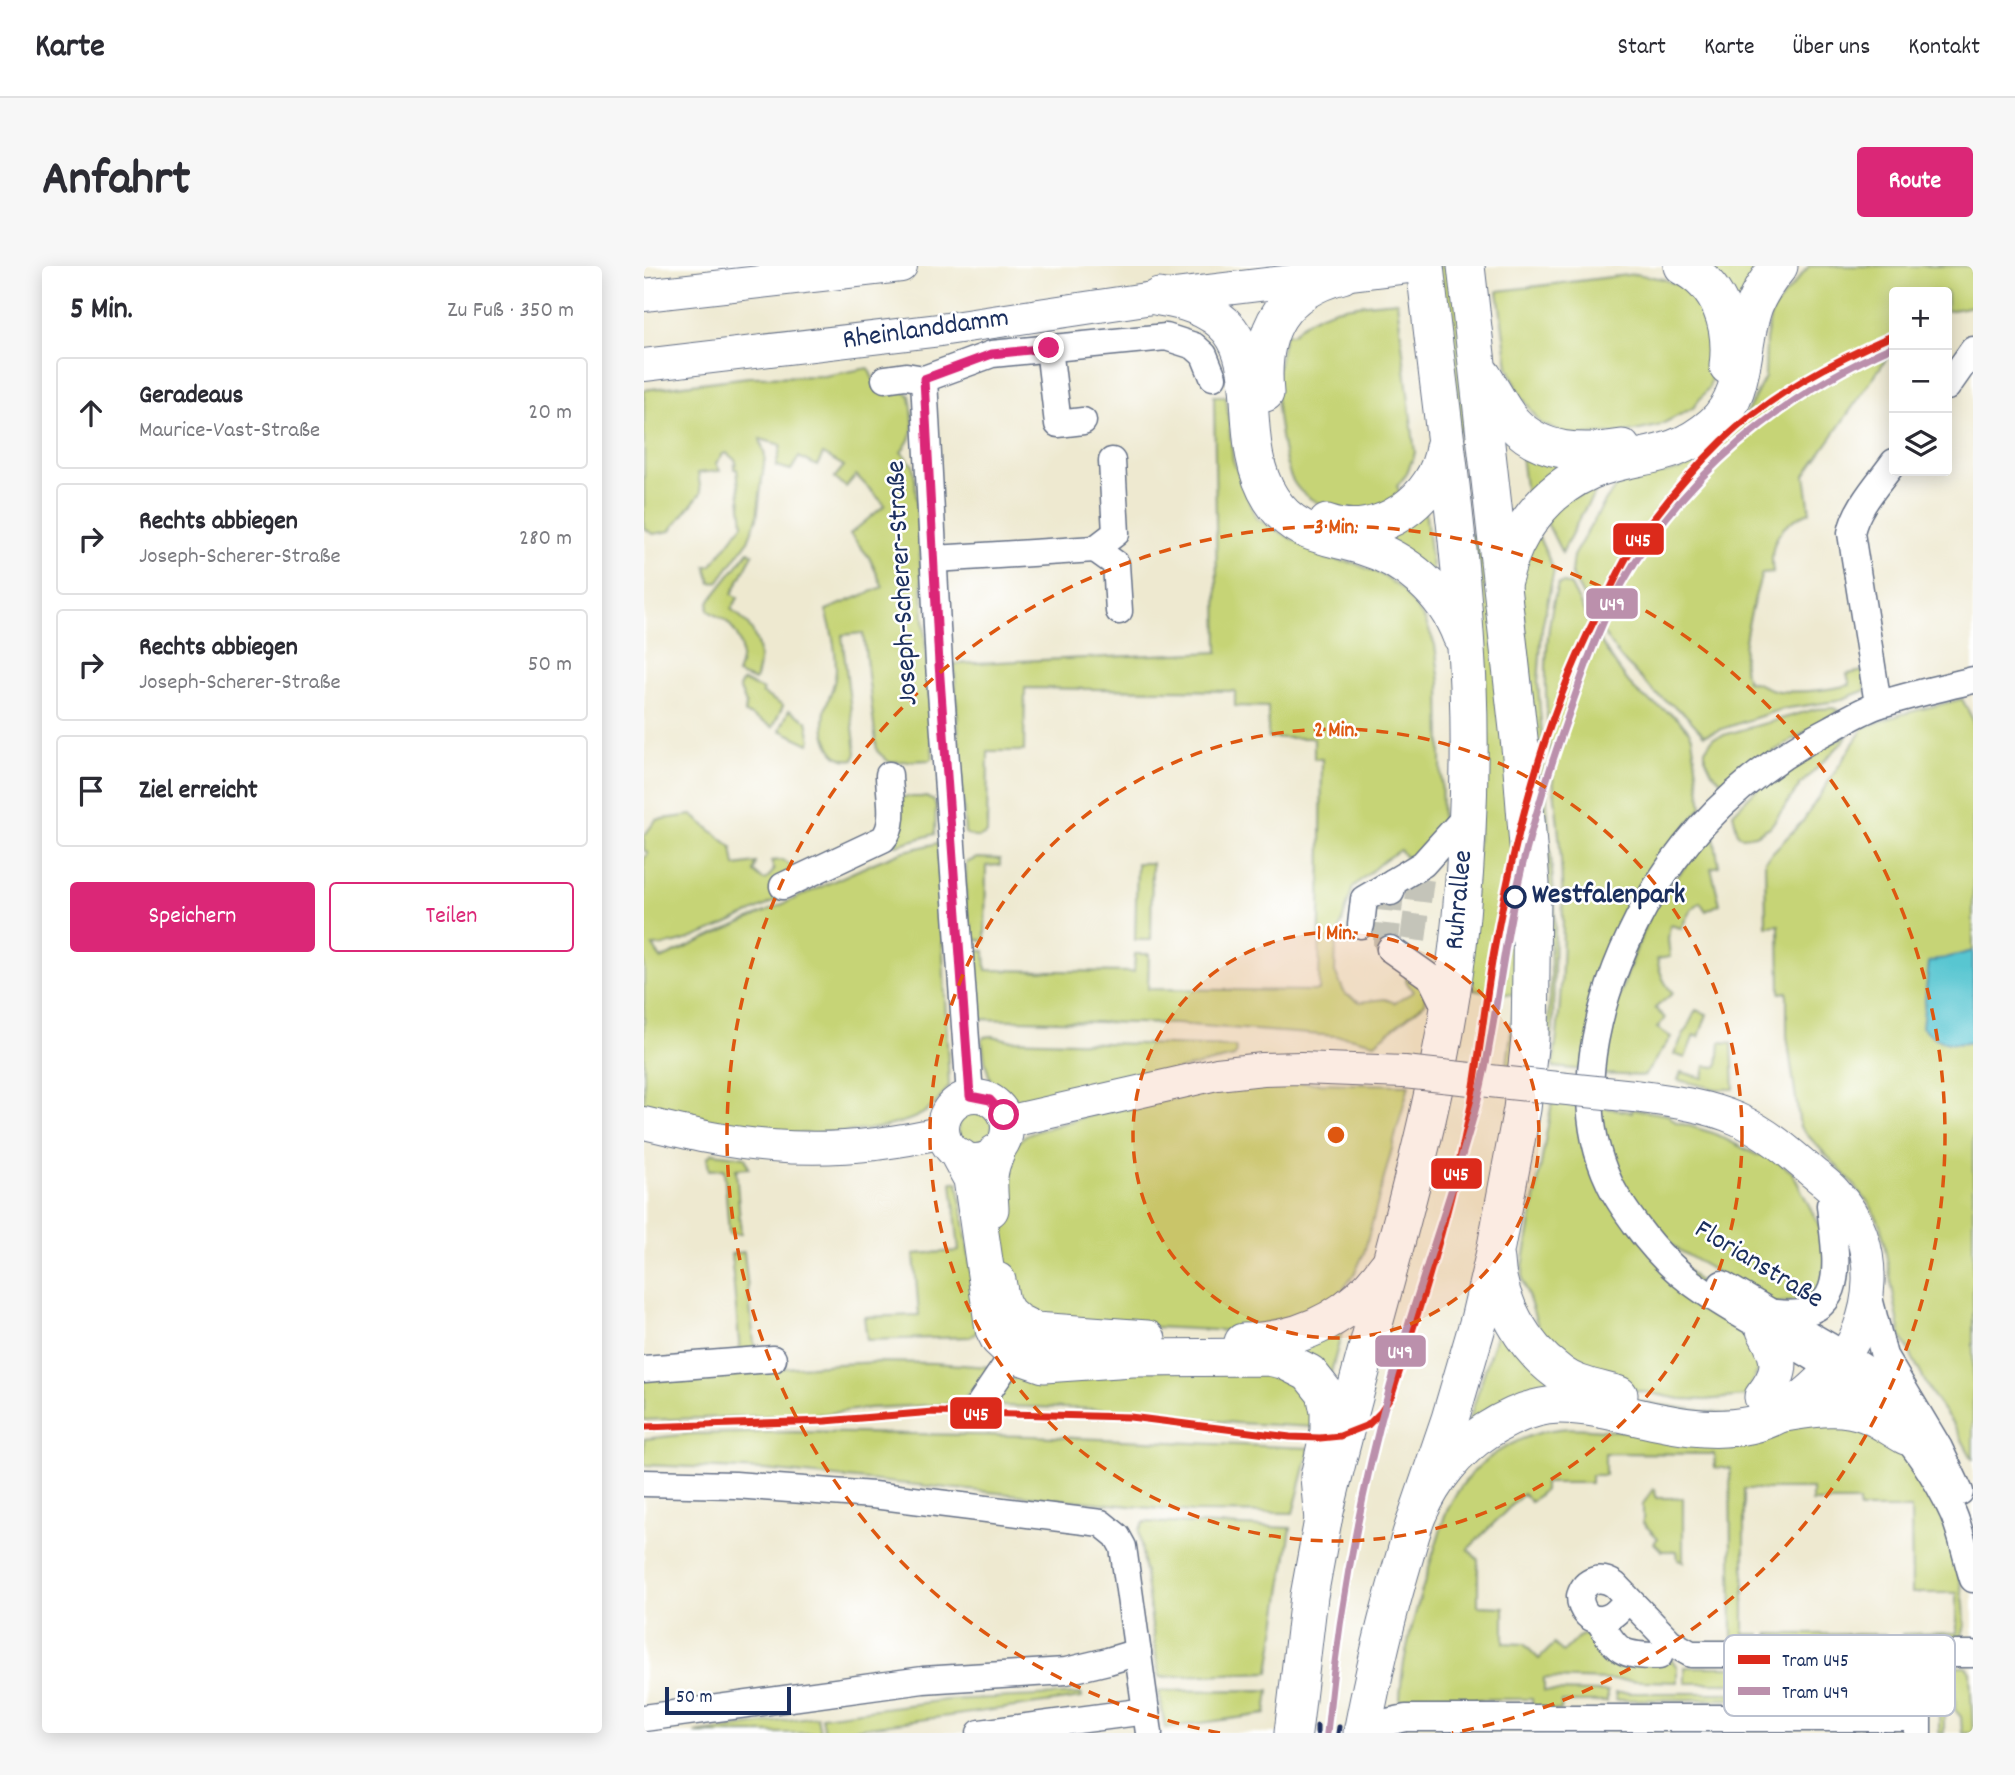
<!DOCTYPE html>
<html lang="de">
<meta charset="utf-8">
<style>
:root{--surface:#fff;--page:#f7f7f7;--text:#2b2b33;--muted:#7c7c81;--line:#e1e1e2;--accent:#db2777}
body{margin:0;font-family:Dekko,sans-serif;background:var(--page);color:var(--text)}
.controls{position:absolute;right:21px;top:21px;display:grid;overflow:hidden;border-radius:7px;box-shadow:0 4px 18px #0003}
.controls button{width:63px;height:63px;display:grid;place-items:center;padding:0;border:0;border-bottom:2px solid var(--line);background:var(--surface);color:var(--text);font:35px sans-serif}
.scale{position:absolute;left:21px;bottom:18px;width:126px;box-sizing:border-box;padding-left:7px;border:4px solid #1b2f5e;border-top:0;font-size:19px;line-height:24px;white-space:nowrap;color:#1b2f5e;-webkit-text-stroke:5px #fff;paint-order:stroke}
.stop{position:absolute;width:21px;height:21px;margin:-16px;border:5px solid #db2777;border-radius:50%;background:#fff}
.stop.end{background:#db2777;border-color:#fff;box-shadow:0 2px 7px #0008}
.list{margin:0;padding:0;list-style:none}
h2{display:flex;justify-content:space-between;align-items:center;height:91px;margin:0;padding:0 28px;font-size:30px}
h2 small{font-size:23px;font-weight:400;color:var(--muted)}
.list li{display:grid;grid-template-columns:46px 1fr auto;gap:21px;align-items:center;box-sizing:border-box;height:112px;margin:0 14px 14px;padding:0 14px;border:2px solid var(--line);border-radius:7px}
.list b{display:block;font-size:26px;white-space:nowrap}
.list p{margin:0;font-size:23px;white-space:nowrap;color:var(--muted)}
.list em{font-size:23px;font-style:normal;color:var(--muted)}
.actions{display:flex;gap:14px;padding:21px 28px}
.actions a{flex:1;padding:16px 0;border:2px solid var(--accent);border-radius:7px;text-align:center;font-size:24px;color:var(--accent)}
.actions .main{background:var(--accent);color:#fff}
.icon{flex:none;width:38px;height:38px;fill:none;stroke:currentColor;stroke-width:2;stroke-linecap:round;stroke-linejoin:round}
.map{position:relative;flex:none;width:1329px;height:1467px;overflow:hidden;border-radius:7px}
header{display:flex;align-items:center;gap:42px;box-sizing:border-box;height:98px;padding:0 35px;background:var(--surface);border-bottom:2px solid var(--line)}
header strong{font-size:33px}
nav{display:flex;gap:38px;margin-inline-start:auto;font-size:24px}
.intro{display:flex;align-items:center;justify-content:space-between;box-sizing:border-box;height:168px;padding:0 42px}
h1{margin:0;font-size:49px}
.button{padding:18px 32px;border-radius:7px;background:var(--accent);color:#fff;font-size:24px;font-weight:700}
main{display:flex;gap:42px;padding:0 42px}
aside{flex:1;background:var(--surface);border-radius:7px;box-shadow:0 4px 18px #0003}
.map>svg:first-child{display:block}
.green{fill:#c6d476;stroke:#70826a;stroke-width:2}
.water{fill:#59c6d1;stroke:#3a7a98;stroke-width:2}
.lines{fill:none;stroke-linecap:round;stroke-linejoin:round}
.minor-tunnel{stroke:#c4c4b9;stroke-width:26;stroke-dasharray:26 13;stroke-linecap:butt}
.minor-casing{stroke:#657086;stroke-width:29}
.major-casing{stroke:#657086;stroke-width:34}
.highway-casing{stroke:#657086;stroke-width:39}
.minor{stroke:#fff;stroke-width:26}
.major{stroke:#fff;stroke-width:32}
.highway{stroke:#fff;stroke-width:37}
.rail{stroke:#1b2f5e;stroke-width:5}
.major-bridge-casing{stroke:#657086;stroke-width:34;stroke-linecap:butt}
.major-bridge{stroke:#fff;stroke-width:32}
.tram-1-casing{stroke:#fff;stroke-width:12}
.tram-2-casing{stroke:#fff;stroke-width:12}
.tram-1{stroke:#dc2a1b;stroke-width:7}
.tram-2{stroke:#bb90ac;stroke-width:7}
.route{stroke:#db2777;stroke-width:9}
.ring{fill:none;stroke:#de5710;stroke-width:3.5;stroke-dasharray:12 9}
.stop-dot{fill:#fff;stroke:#1b2f5e;stroke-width:3.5}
.labels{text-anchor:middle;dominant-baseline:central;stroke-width:5;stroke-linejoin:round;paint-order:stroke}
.street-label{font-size:28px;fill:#1b2f5e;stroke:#fff}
.stop-label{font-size:28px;font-weight:bold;fill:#1b2f5e;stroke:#fff;text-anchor:start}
.key{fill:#fff;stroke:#bbc1cf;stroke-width:2}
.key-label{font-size:19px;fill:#1b2f5e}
.centre{fill:#de5710;stroke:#fff;stroke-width:3.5}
.ring-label{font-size:21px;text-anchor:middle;font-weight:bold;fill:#de5710;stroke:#fff;stroke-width:5;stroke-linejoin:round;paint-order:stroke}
.line-badge{stroke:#fff;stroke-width:2.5}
.badge-label{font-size:19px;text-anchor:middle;font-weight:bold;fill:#fff}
</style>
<header>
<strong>Karte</strong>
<nav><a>Start</a><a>Karte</a><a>Über uns</a><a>Kontakt</a></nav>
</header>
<div class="intro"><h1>Anfahrt</h1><a class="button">Route</a></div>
<main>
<aside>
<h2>5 Min.<small>Zu Fuß · 350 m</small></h2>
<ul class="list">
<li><svg class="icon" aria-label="ahead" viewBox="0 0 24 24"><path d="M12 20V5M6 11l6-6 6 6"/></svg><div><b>Geradeaus</b><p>Maurice-Vast-Straße</p></div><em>20 m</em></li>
<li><svg class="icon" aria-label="right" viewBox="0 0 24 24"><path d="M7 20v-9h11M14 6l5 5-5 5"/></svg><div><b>Rechts abbiegen</b><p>Joseph-Scherer-Straße</p></div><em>280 m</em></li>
<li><svg class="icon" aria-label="right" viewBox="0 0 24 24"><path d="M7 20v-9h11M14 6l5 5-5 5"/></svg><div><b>Rechts abbiegen</b><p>Joseph-Scherer-Straße</p></div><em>50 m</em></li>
<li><svg class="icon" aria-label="arrive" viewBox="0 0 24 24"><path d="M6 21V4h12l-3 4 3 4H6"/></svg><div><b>Ziel erreicht</b></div></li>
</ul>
<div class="actions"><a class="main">Speichern</a><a>Teilen</a></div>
</aside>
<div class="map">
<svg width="1329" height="1467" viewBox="0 0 1329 1467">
<rect width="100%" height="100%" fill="#fff"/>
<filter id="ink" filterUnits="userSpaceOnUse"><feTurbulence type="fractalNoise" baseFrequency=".0143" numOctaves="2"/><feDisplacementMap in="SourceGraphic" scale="14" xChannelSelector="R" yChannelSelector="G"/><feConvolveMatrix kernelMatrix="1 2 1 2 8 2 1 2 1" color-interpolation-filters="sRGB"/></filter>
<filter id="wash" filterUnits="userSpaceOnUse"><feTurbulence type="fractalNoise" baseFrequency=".00686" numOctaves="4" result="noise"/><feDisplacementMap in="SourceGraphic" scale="28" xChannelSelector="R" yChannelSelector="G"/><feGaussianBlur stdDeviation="1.57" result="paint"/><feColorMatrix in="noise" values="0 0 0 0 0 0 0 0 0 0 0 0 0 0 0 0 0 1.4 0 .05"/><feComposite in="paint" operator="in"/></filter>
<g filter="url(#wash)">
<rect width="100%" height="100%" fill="#eee9d0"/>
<g class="green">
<polygon points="793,0 811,0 829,155 812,167"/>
<polygon points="1058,0 1121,0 1095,46"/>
<path d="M1165,0H1329V40L1303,45V26H1250V82L1161,209L1166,246C1137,257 1124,275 1129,306L1118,307C1110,336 1092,388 1103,415C1115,416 1124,424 1135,425C1159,427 1183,424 1206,419L1203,408L1220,405L1222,424L1193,435L1138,443L1060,469L1041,448L1012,428L976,391L955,361L927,307L929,290L962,234L972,221L987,214L1038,203L1071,186L1087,169L1103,146L1121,111L1122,74L1126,52L1131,41Z"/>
<polygon points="991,8 1019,13 1045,23 1060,39 1073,91 1065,121 1049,142 1014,160 982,167 925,170 896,157 876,128 864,101 854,25"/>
<path d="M753,35L771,187L762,209L753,220L756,226C736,243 714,252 687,242C673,237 657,230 649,215C639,199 631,135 632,115C634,100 638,84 641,68H648C676,38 715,39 753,35Z"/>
<path d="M224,102L233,121H256L266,130C270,155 273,166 257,186L269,199L271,213L289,492L286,494L245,496L233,485L219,367L198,369L211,478L212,487L210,493C184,498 178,464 181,445C184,430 192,420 192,403C192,382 188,364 182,344L239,321L225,291L206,268L241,239L212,209L202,221L190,212L200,200L179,188L173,200L155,191L147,204L132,200L137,179L116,173L121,190L113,252L104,275L74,316L67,317L62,300H67L99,258L93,203H90V199L92,198V195L83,187L79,188L72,197L76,205L54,207L57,227L26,265L9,268L0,262V124L105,111L180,110Z"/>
<path d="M570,130H582L589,194L612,252L683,293L710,297L736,308L758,323L781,354L791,379L796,416L798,561L765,595L756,584L740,594L709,621L692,675L691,706L701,728L716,736L741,733L751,737L769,726L762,715L763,708L782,723L781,737L731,777L705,771L532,758L329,753L322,685H341L342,704L490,706L491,688H505L504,723L675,725L678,493H670V472H624V441L591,440V425L381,422L380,485H344L343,567C335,573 329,572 321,567L310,398L574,386Z"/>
<polygon points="876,181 938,194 883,238"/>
<polygon points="955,221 937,249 918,287 902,255 910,238"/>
<polygon points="779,243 782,251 789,310 733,271"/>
<polygon points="891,263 910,304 898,362 894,417 911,645 909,763 902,797 907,708 903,580 877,321 877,309"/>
<path d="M840,268C861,444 888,621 871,799L863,798L872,729L819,722C827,656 834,591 836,525C838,439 831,354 823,269Z"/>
<path d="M105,285L109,288L88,328L94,332L87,343C112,360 121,385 111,415L93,408C101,390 98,370 83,356C77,351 69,349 64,344L65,336Z"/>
<path d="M921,317L927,320C945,356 964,392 990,423C1007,442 1037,445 1048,471L1058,541L1041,562L941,804L909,801C919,731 921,665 917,594C911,504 888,407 914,318Z"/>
<polygon points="99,415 119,424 118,427 139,440 129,461 101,447 102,438 95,421"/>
<polygon points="1318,433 1329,454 1329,1194 1311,1161 1286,1125 1257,1070 1237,960 1226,939 1210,919 1156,861 1143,770 1143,726 1136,727 1135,659 1122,660 1121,594 1159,555 1220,461 1258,448"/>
<polygon points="1190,442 1195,445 1103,502 1081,518 1068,506 1061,491 1061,484 1069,472 1172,443"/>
<polygon points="145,444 163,455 167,474 165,478 136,464"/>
<polygon points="1204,468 1200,475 1157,518 1126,561 1111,569 1099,571 1094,568 1089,547 1120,515"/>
<polygon points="257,531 282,531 290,535 292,541 291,568 252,579 250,574"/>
<path d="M48,549L88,581L91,600L112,597L110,606L119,614L123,613L130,604L127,595L138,594L153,603L142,630C109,645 43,681 9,680L17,693L232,596L257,586L294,577L305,820C300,827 294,836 288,841C274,853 256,857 239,861C159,877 78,862 0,843V593L4,587L0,584V570L12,554Z"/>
<path d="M1069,565L1075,600L1067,602L1076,638L1062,645L1056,636L1046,645L1037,662L1026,659L1024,673L1026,691L1013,693C1016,706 1019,717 1029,727L1011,742L1021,752L1013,762L1027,771L1000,810L955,808L961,769L1007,644Z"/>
<polygon points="333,592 356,593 356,599 342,600 341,674 321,674 322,597"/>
<polygon points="493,597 508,597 507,674 491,674"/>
<polygon points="1052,744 1063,748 1055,771 1050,769 1041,792 1030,788"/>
<path d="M349,770L365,774L591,781L593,787L590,791L488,814L369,835C343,825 342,799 338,775L340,771Z"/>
<polygon points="1076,776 1088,777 1090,823 1072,823 1034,814 1037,806 1059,812 1061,800 1074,801"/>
<polygon points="612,816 765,819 720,987 711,1007 701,1021 678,1044 588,1065 413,1056 373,1036 360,1000 355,941 368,882 379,871 393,865 443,850"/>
<polygon points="908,836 937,841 949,909 1124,1085 1101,1130 1061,1134 1036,1133 945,1115 895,1063 879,1014 879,1000"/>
<polygon points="955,841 988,846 988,843 1024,849 1032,856 1069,867 1113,889 1124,889 1148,906 1179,967 1184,986 1174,1032 1127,1038 1035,984 1017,970 1006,959 977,917 965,886"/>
<circle cx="331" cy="862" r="17"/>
<polygon points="69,887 101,891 105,902 92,903 97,968 85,968 80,903 65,904 63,892"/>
<polygon points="308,916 314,916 336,1063 326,1071 223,1074 220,1051 275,1049 270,988 315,985"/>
<polygon points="100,986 111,1086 96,1087 87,988"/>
<polygon points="701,1055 686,1110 646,1081"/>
<polygon points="854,1063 930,1127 1094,1150 952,1136 821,1167"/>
<polygon points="236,1096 290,1097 345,1101 348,1107 313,1138 225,1142 180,1148 0,1154 0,1113 194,1098"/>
<path d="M498,1103L620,1104L665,1127L669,1161L592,1157L486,1144L354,1140C356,1126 360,1119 372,1111Z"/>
<path d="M1205,1154L1262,1188L1299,1252L1314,1303L1320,1338L1321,1360L1318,1370L1312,1374L1258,1375V1368L1313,1367V1327H1268L1267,1243H1215V1236H1168V1223H1100V1368H1116V1375H1088L1086,1202H1071L1070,1188L961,1187V1209H947V1217H900V1224L887,1236L879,1228L824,1283L834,1294V1340L860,1341V1377L880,1378L895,1393L910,1378L919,1386L934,1371L941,1368L958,1384L961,1382L1028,1394L1033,1401V1416L900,1412V1425L963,1426V1436H918L917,1444L889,1445L888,1433H833V1445L756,1441C755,1385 785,1304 801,1249C819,1207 852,1180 895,1167C922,1158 947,1164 974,1165C999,1166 1024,1163 1049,1161C1101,1159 1153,1157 1205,1154Z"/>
<polygon points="150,1166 387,1170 666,1182 649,1247 547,1246 121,1204 0,1199 0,1173 46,1168"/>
<polygon points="1009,1223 1011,1223 1012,1232 1039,1232 1039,1296 1034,1294 1033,1285 1018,1285 1010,1277 1014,1272 999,1257 999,1238"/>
<polygon points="500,1256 647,1262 625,1406 515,1411 495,1264"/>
<rect x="1124" y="1368" width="117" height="7"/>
<rect x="1041" y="1401" width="63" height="16"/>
<polygon points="1311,1401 1322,1401 1326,1406 1329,1467 1318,1467 1317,1451 1311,1444"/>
<polygon points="625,1424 622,1448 521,1462 515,1425"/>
<polygon points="971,1427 1103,1427 1103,1433 972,1434"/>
<polygon points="1239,1427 1300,1427 1300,1467 1295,1467 1295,1444 1283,1443 1283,1433 1239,1433"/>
<polygon points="437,1428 438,1432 180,1467 177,1450 302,1434"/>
<polygon points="173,1450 176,1467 51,1467"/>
</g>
<path class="water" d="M1329,685V776C1305,780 1295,777 1278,761L1285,696Z"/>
</g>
<g filter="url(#ink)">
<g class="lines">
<g class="minor-tunnel">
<polyline points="769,674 777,613"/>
<polyline points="746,683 742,676 747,626"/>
</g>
<g class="minor-casing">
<g id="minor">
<polyline points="405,82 414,158 439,155"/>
<polyline points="241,113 262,110 280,113 348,88 522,71 550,80 560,89 569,111"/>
<polyline points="280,113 295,398 326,830"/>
<polyline points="1303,121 1329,84"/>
<polyline points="451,283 472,267 468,195"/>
<polyline points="451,283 472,298 475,345"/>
<polyline points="291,293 451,283"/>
<path d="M1329,414C1298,422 1267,428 1237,438C1220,443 1203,454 1186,463C1108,503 1045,561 1002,638C958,718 923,828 965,916C972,932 982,945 992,959C1011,985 1032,1007 1059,1025C1118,1066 1192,1094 1242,1148C1269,1177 1292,1210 1309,1247C1318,1268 1322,1292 1329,1313"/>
<path d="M1234,438L1207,267C1212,241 1235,217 1250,196"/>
<path d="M139,620L239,573C253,558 245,528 245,509"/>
<polyline points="747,626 749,616 779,598 824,548"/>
<polyline points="717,659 720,633 749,616"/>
<polyline points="746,683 787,712 804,747"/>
<polyline points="1078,1018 1202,1090 1231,1109 1281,1161"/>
<polyline points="1225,1032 1240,1090 1295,1182 1316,1226"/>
<path d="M1131,1047C1209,1056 1191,991 1186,939"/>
<polyline points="0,1103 129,1093"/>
<polyline points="333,1142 360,1102"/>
<polyline points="0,1217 91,1219 229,1229 457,1257 473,1270 479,1281 505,1467"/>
<path d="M984,1333C978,1340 971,1350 962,1352C946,1358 936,1344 936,1330C941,1313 957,1309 971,1319L1026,1376L1047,1388H1329"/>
<path d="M954,1353C973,1386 977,1390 1015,1390"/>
<polyline points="0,1452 279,1414 422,1405 464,1395 494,1386"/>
<polyline points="336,1467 502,1445"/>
<polyline points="723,1467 734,1458 762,1452 1274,1452 1274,1467"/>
</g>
</g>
<g class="major-casing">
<g id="major">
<polyline points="0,29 257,0"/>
<polyline points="0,99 296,64 515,31 772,0"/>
<circle cx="331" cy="862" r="32"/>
<path d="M990,830C1025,835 1061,839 1093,853C1122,866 1144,885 1167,905C1175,912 1184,918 1191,926C1239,976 1233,1056 1189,1105"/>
<polyline points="363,856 573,808 619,803 657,802 760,806"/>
<path d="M0,857C42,867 84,877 127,880C184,885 244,879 299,866"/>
</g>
</g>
<g class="highway-casing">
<g id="highway">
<path d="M1038,0C1076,19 1089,60 1084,100"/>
<path d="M515,31C648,49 579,158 627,233C650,269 681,269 718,280C762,293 801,327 817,370"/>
<path d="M839,110C849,126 857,143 869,157C898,188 939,188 978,182"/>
<path d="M621,127C615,65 637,25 698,9"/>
<path d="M683,257C734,276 794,233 800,181"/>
<path d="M859,314C870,267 901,224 946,205C992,186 1026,196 1069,159C1103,130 1096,79 1110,40C1116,25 1125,12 1135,0"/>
<polyline points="316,891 328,913 350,1063 355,1073 371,1088 400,1098 488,1092 624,1091 639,1094 665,1107 681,1127 685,1146 685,1165 675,1211 679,1254 665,1330 649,1467"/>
<path d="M346,943C345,922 342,906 352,887"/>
<path d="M852,994C854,1037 880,1081 914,1106C931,1120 955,1123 975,1129"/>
<polyline points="353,1015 357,1036 363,1047 373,1056 391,1065 503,1073"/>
<path d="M599,1076C659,1075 708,1050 743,1001"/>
<path d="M1119,1131C1140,1105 1137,1092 1121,1064"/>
<path d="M1140,1147C1167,1143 1197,1137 1223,1148C1236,1153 1249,1163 1262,1170"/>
<polyline points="774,1247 806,1153 835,1054 851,986 878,843 886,773 888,631 877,490 822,0"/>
<path d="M679,1254C725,1053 798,857 817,650C824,574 827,496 824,420C818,279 796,140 781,0"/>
<path d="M718,1467C729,1409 742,1353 759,1296C764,1280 768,1261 775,1246C789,1214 813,1184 842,1165C864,1151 890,1139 916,1139C980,1140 1039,1173 1106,1159C1141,1151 1165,1130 1189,1105"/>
</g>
</g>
<use href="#minor" class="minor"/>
<use href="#major" class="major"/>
<use href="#highway" class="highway"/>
<g class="rail">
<polyline points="673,1467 673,1460"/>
<polyline points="694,1467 695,1461"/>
</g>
<g class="major-bridge-casing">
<polyline id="major-bridge" points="760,806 990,830"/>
</g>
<use href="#major-bridge" class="major-bridge"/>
<g class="tram-1-casing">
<path id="tram-1" d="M0,1161L181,1155L289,1146L486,1151L646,1171L676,1172L696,1170L724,1159L737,1146L748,1129C778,1035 808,941 826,844C836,789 841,733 851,679C873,559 905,435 964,328C972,312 980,294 990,279C1016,243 1046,206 1078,175C1127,128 1188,96 1250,69"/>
</g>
<g class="tram-2-casing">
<path id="tram-2" d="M683,1467C694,1350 715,1234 746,1121C771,1030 804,942 829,852C849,781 855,708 870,636C883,575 901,515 922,456C938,409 954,362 978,318C1038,210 1138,129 1250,80"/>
</g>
<use href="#tram-1" class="tram-1"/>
<use href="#tram-2" class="tram-2"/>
</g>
</g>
<g class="lines" filter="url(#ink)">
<polyline class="route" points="360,849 346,834 326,830 295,398 280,113 348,88 405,82"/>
</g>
<circle cx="692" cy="869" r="203" fill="#de5710" fill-opacity=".12"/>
<g class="ring">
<circle cx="692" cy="869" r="203"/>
<circle cx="692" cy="869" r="406"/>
<path d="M576 1467A609 609 0 1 1 808 1467"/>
</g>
<circle class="stop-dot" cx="871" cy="631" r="10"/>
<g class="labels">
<g class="street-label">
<text transform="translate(282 65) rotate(-8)">Rheinlanddamm</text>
<text transform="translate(260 317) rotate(-93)">Joseph-Scherer-Straße</text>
<text transform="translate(817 634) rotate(-85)">Ruhrallee</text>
<text transform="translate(1114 1000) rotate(31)">Florianstraße</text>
</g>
<g class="stop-label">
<text x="888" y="631">Westfalenpark</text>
</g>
</g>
<rect x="1080" y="1369" width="231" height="81" rx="10" class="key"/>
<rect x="1094" y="1389" width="32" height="9" fill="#dc2a1b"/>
<rect x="1094" y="1421" width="32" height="8" fill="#bb90ac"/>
<g class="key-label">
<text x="1138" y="1400">Tram U45</text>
<text x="1138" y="1432">Tram U49</text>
</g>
<circle cx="692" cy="869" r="10" class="centre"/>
<g class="ring-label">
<text x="692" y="267">3 Min.</text>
<text x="692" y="470">2 Min.</text>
<text x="692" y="673">1 Min.</text>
</g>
<g class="line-badge">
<rect x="968" y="256" width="53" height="34" rx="7" fill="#dc2a1b"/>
<rect x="941" y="321" width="54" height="33" rx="7" fill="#bb90ac"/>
<rect x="786" y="891" width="53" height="33" rx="7" fill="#dc2a1b"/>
<rect x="730" y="1068" width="53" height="34" rx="7" fill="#bb90ac"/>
<rect x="305" y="1130" width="54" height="34" rx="7" fill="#dc2a1b"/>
</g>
<g class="badge-label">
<text x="994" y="280">U45</text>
<text x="968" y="344">U49</text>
<text x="812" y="914">U45</text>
<text x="756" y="1092">U49</text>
<text x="332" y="1154">U45</text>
</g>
</svg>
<div class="controls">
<button>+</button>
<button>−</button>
<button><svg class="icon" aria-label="layers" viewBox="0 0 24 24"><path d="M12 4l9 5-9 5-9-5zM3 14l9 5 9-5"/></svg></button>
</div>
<div class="scale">50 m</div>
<div class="stop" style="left:360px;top:849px"></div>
<div class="stop end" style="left:405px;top:82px"></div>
</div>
</main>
